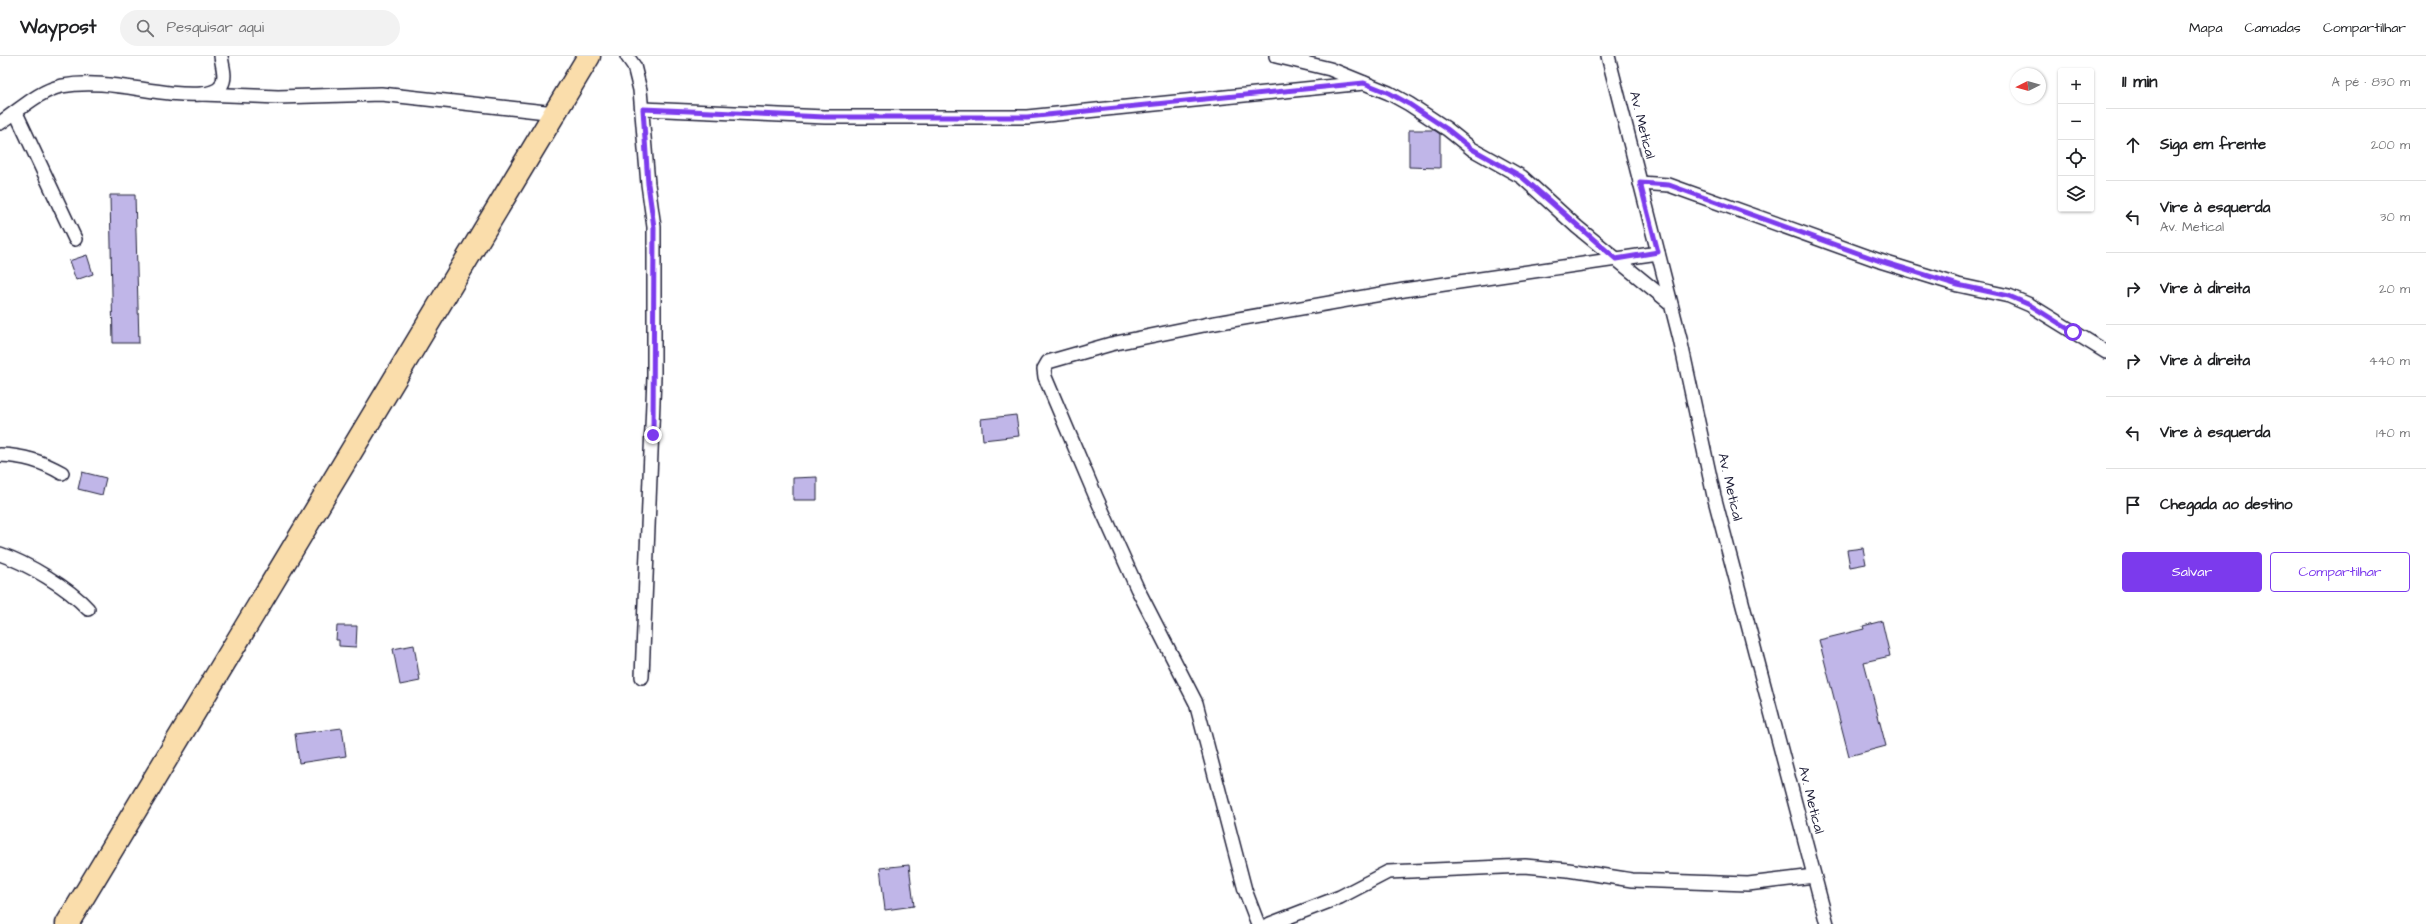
<!DOCTYPE html>
<html lang="pt">
<meta charset="utf-8">
<style>
:root{--surface:#fff;--page:#f2f2f2;--text:#202124;--muted:#757577;--line:#e0e0e0;--accent:#7c3aed}
body{margin:0;font-family:"Architects Daughter",sans-serif;background:var(--page);color:var(--text)}
.controls{position:absolute;right:12px;top:12px;display:grid;overflow:hidden;border-radius:4px;box-shadow:0 1px 3px #0004}
.controls button{width:36px;height:36px;display:grid;place-items:center;padding:0;border:0;border-bottom:1px solid var(--line);background:var(--surface);color:var(--text);font:20px sans-serif}
.compass{position:absolute;left:2010px;top:12px;width:36px;height:36px;border-radius:50%;background:var(--surface);box-shadow:0 1px 3px #0004;rotate:264deg}
.stop{position:absolute;width:12px;height:12px;margin:-9px;border:3px solid #7c3aed;border-radius:50%;background:#fff}
.stop.end{background:#7c3aed;border-color:#fff;box-shadow:0 1px 4px #0008}
.list{margin:0;padding:0;list-style:none}
h2{display:flex;justify-content:space-between;align-items:center;height:52px;margin:0;padding:0 16px;font-size:17px}
h2 small{font-size:13px;font-weight:400;color:var(--muted)}
.list li{display:grid;grid-template-columns:26px 1fr auto;gap:12px;align-items:center;box-sizing:border-box;height:72px;padding:0 16px;border-top:1px solid var(--line)}
.list b{display:block;font-size:15px;white-space:nowrap}
.list p{margin:0;font-size:13px;white-space:nowrap;color:var(--muted)}
.list em{font-size:13px;font-style:normal;color:var(--muted)}
.actions{display:flex;gap:8px;padding:12px 16px}
.actions a{flex:1;padding:9px 0;border:1px solid var(--accent);border-radius:4px;text-align:center;font-size:14px;color:var(--accent)}
.actions .main{background:var(--accent);color:#fff}
.icon{flex:none;width:22px;height:22px;fill:none;stroke:currentColor;stroke-width:2;stroke-linecap:round;stroke-linejoin:round}
.map{position:relative;flex:none;width:2106px;height:868px;overflow:hidden}
header{display:flex;align-items:center;gap:24px;box-sizing:border-box;height:56px;padding:0 20px;background:var(--surface);border-bottom:1px solid var(--line)}
header strong{font-size:19px}
nav{display:flex;gap:22px;margin-inline-start:auto;font-size:14px}
.search{width:280px;height:36px;background:var(--page);display:flex;align-items:center;gap:10px;box-sizing:border-box;padding:0 14px;border-radius:22px;color:var(--muted);font-size:15px}
main{display:flex}
aside{flex:1;background:var(--surface)}
.map>svg:first-child{display:block}
.building{fill:#c0b6e8;stroke:#22223b}
.lines{fill:none;stroke-linecap:round;stroke-linejoin:round}
.minor-casing{stroke:#22223b;stroke-width:16}
.trunk-casing{stroke:#22223b;stroke-width:25}
.minor{stroke:#fff;stroke-width:13}
.trunk{stroke:#faddab;stroke-width:22}
.route{stroke:#7c3aed;stroke-width:5}
.labels{text-anchor:middle;dominant-baseline:central;stroke-width:4;stroke-linejoin:round;paint-order:stroke}
.street-label{font-size:14px;fill:#22223b;stroke:#fff}
</style>
<header>
<strong>Waypost</strong>
<div class="search"><svg class="icon" aria-label="search" viewBox="0 0 24 24"><circle cx="10" cy="10" r="6"/><path d="M15 15l6 6"/></svg>Pesquisar aqui</div>
<nav><a>Mapa</a><a>Camadas</a><a>Compartilhar</a></nav>
</header>
<main>
<div class="map">
<svg width="2106" height="868" viewBox="0 0 2106 868">
<rect width="100%" height="100%" fill="#fff"/>
<filter id="ink" filterUnits="userSpaceOnUse"><feTurbulence type="fractalNoise" baseFrequency=".025" numOctaves="2"/><feDisplacementMap in="SourceGraphic" scale="8" xChannelSelector="R" yChannelSelector="G"/><feConvolveMatrix kernelMatrix="1 2 1 2 8 2 1 2 1" color-interpolation-filters="sRGB"/></filter>
<g filter="url(#ink)">
<g class="building">
<polygon points="1409,74 1434,74 1440,78 1440,112 1409,111"/>
<polygon points="110,139 135,139 139,287 113,287"/>
<polygon points="87,199 93,218 76,224 69,205"/>
<polygon points="1016,359 1019,380 983,384 981,363"/>
<polygon points="82,416 106,422 102,439 78,433"/>
<polygon points="817,421 817,444 793,444 793,422"/>
<polygon points="1863,492 1866,508 1850,511 1847,494"/>
<polygon points="1882,565 1890,600 1864,606 1886,690 1849,700 1819,584 1864,573 1863,570"/>
<polygon points="337,570 357,570 356,591 339,590 339,584 336,584"/>
<polygon points="414,589 420,625 400,629 393,593"/>
<polygon points="342,672 346,700 299,707 295,678"/>
<polygon points="909,809 914,850 885,854 880,812"/>
</g>
<g class="lines">
<g class="minor-casing">
<g id="minor">
<polyline points="627,0 634,10 640,34 648,128 654,171 654,321 642,621"/>
<polyline points="1276,0 1330,13 1389,37 1409,48 1447,73 1472,93 1522,121 1577,171 1669,246"/>
<polyline points="1608,0 1680,283 1714,440 1827,868"/>
<polyline points="202,38 278,41 381,38 555,57"/>
<polyline points="643,53 825,61 1027,61 1364,27"/>
<polyline points="16,57 75,183"/>
<path d="M0,67C20,54 38,35 62,30C109,21 156,41 202,38C208,38 218,35 221,30C227,21 222,10 221,0"/>
<polyline points="1640,127 1669,129 1880,205 1958,229 2009,240 2030,249 2106,296"/>
<path d="M0,399C24,400 41,405 62,417"/>
<path d="M0,498C27,507 69,532 88,553"/>
<polyline points="1258,868 1245,834 1196,647 1137,532 1096,441 1045,321 1044,313 1048,306 1111,288 1204,269 1404,234 1658,197"/>
<polyline points="1270,868 1340,841 1388,816 1525,810 1568,814 1632,824 1748,828 1814,820"/>
</g>
</g>
<g class="trunk-casing">
<polyline id="trunk" points="67,868 589,0"/>
</g>
<use href="#minor" class="minor"/>
<use href="#trunk" class="trunk"/>
</g>
</g>
<g class="lines" filter="url(#ink)">
<polyline class="route" points="653,379 654,171 648,128 643,53 825,61 1027,61 1364,27 1389,37 1409,48 1447,73 1472,93 1522,121 1616,203 1658,196 1640,127 1669,129 1880,205 1958,229 2009,240 2030,249 2073,276"/>
</g>
<g class="labels">
<g class="street-label">
<text transform="translate(1642 69) rotate(76)">Av. Metical</text>
<text transform="translate(1730 431) rotate(77)">Av. Metical</text>
<text transform="translate(1811 744) rotate(76)">Av. Metical</text>
</g>
</g>
</svg>
<div class="controls">
<button>+</button>
<button>−</button>
<button><svg class="icon" aria-label="locate" viewBox="0 0 24 24"><circle cx="12" cy="12" r="6"/><path d="M12 2v4M12 18v4M2 12h4M18 12h4"/></svg></button>
<button><svg class="icon" aria-label="layers" viewBox="0 0 24 24"><path d="M12 4l9 5-9 5-9-5zM3 14l9 5 9-5"/></svg></button>
</div>
<svg class="compass" viewBox="-18 -18 36 36"><path d="M0-13l5 13h-10z" fill="#e53935"/><path d="M0 13l5-13h-10z" fill="#757577"/></svg>
<div class="stop" style="left:2073px;top:276px"></div>
<div class="stop end" style="left:653px;top:379px"></div>
</div>
<aside>
<h2>11 min<small>A pé · 830 m</small></h2>
<ul class="list">
<li><svg class="icon" aria-label="ahead" viewBox="0 0 24 24"><path d="M12 20V5M6 11l6-6 6 6"/></svg><div><b>Siga em frente</b></div><em>200 m</em></li>
<li><svg class="icon" aria-label="left" viewBox="0 0 24 24"><path d="M17 20v-9H6M10 6l-5 5 5 5"/></svg><div><b>Vire à esquerda</b><p>Av. Metical</p></div><em>30 m</em></li>
<li><svg class="icon" aria-label="right" viewBox="0 0 24 24"><path d="M7 20v-9h11M14 6l5 5-5 5"/></svg><div><b>Vire à direita</b></div><em>20 m</em></li>
<li><svg class="icon" aria-label="right" viewBox="0 0 24 24"><path d="M7 20v-9h11M14 6l5 5-5 5"/></svg><div><b>Vire à direita</b></div><em>440 m</em></li>
<li><svg class="icon" aria-label="left" viewBox="0 0 24 24"><path d="M17 20v-9H6M10 6l-5 5 5 5"/></svg><div><b>Vire à esquerda</b></div><em>140 m</em></li>
<li><svg class="icon" aria-label="arrive" viewBox="0 0 24 24"><path d="M6 21V4h12l-3 4 3 4H6"/></svg><div><b>Chegada ao destino</b></div></li>
</ul>
<div class="actions"><a class="main">Salvar</a><a>Compartilhar</a></div>
</aside>
</main>
